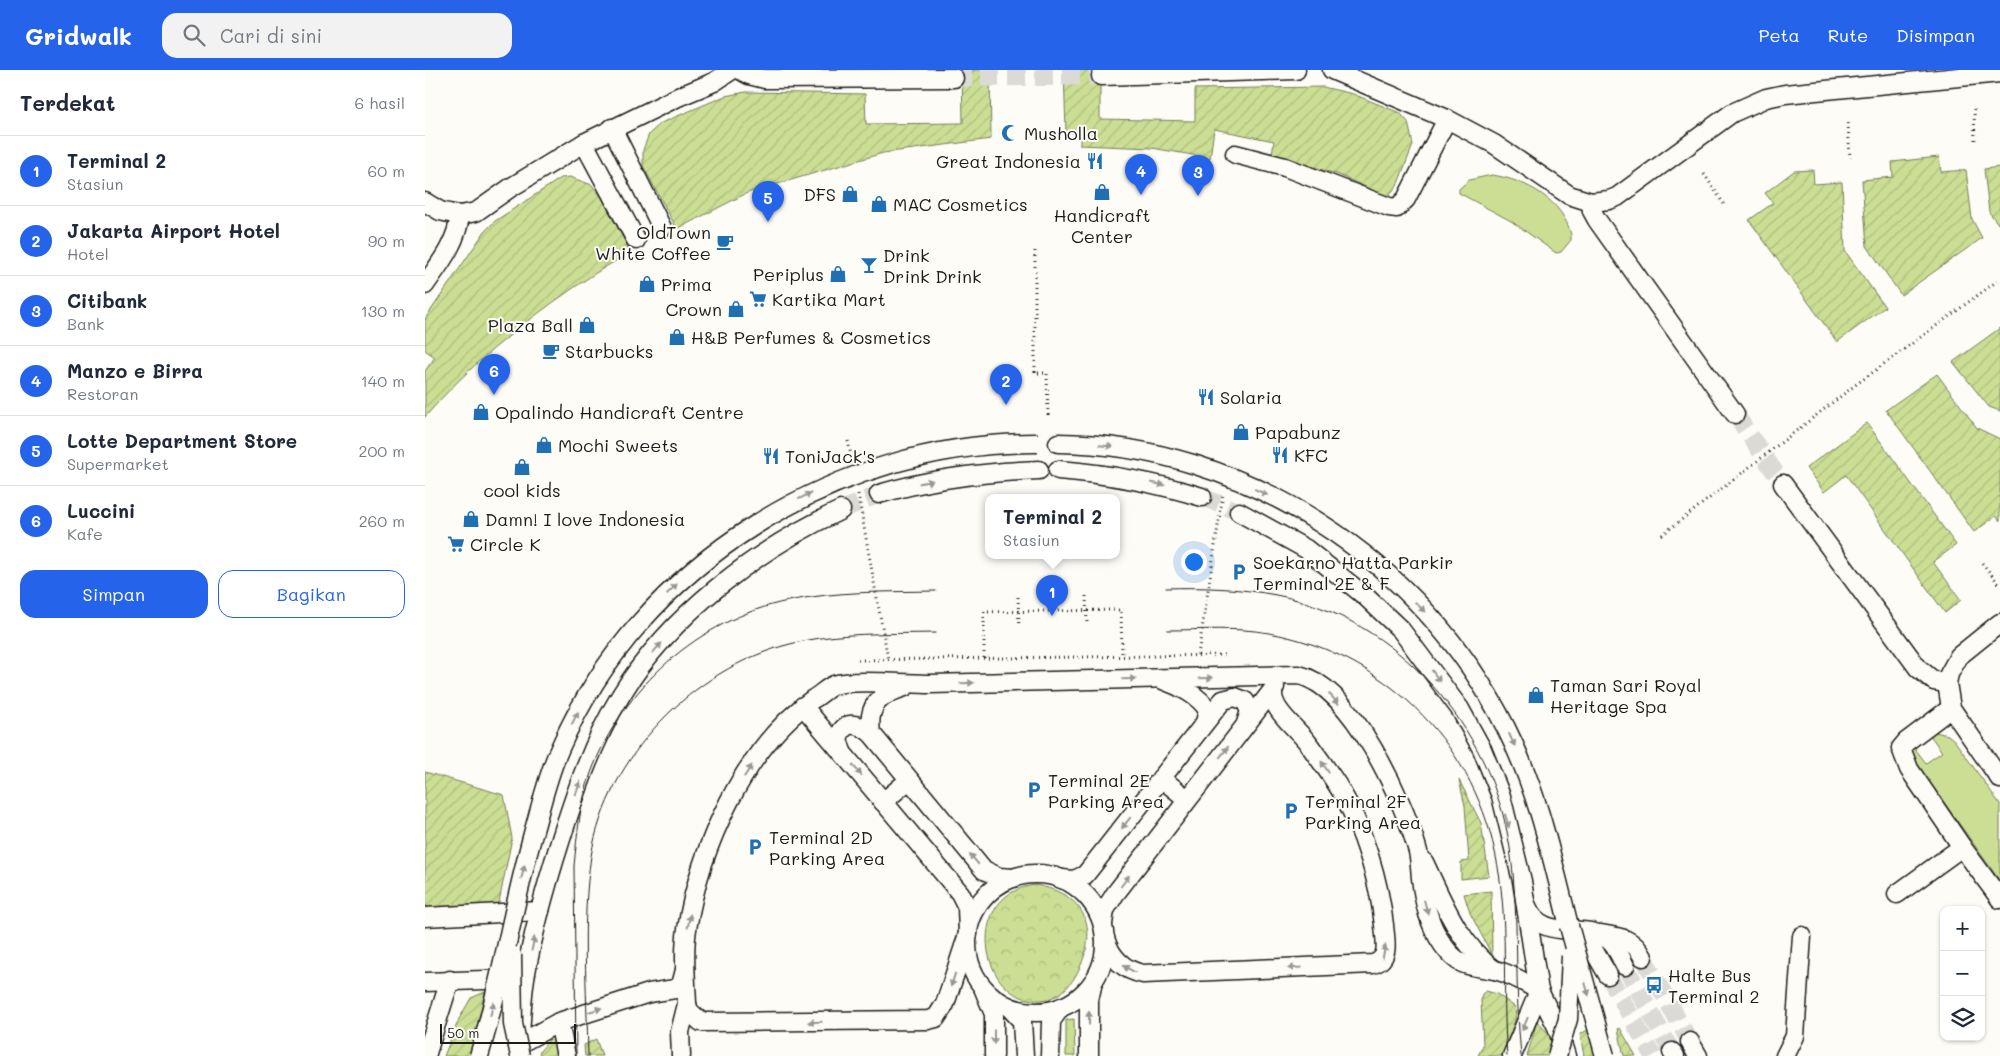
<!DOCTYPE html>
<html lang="id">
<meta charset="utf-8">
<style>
:root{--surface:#fff;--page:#f2f2f3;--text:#1f2937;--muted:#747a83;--line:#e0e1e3;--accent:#2563eb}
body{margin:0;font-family:Mali,sans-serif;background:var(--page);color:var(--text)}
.controls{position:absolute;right:15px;bottom:15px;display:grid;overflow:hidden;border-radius:10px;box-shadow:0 1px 4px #0004}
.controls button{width:45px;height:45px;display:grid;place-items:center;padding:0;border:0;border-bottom:1px solid var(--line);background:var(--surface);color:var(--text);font:25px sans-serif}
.scale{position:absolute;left:15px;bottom:12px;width:136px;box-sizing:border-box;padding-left:5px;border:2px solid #1c1c1c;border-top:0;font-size:14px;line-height:18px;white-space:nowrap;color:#1c1c1c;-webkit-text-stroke:4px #fdfcf7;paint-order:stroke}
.you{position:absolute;left:768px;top:491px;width:18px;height:18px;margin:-12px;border:4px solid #fff;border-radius:50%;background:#1a73e8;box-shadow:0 0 0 8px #1a73e833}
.badge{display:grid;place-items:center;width:32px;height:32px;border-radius:50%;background:var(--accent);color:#fff;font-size:16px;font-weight:700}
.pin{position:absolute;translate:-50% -41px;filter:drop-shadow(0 1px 2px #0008)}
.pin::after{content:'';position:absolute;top:26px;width:18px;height:15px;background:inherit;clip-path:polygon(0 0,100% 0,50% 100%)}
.popup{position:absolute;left:560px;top:424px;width:135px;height:65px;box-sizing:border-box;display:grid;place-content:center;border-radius:10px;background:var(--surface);filter:drop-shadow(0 1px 4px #0005);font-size:16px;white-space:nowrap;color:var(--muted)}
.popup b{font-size:19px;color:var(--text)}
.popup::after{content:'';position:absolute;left:50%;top:100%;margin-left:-10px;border:10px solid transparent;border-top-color:var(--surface)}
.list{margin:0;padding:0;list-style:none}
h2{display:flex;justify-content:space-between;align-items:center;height:65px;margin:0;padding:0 20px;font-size:21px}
h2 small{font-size:16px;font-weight:400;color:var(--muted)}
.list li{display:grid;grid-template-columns:32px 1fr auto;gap:15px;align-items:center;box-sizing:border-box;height:70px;padding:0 20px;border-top:1px solid var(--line)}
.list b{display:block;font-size:19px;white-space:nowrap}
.list p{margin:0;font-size:16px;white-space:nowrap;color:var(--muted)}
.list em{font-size:16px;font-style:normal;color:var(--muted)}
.actions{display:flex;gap:10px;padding:15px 20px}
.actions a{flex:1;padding:11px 0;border:1px solid var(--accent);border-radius:15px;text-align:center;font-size:18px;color:var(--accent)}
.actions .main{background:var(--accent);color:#fff}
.icon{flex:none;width:28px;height:28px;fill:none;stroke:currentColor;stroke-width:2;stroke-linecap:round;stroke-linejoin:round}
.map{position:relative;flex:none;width:1575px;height:986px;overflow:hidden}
header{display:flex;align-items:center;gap:30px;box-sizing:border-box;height:70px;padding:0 25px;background:var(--accent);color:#fff}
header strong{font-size:24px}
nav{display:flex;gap:28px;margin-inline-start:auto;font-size:18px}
.search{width:350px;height:45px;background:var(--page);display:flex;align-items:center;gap:12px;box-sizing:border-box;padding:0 18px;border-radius:15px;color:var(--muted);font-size:19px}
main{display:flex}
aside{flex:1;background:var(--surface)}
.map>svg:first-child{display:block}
.grass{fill:#cbde93;stroke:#747d58}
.park{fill:url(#park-crowns);stroke:#747d58}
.garden{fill:url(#garden-furrows);stroke:#747d58}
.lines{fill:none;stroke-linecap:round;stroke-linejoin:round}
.minor-tunnel{stroke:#dbdad6;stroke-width:18;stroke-dasharray:18 9;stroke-linecap:butt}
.minor-casing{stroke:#1c1c1c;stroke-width:21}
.path{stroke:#1c1c1c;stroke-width:3;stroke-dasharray:1 4;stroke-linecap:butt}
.minor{stroke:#fdfcf7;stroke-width:18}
.tram{stroke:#1c1c1c;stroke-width:1}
.minor-bridge-casing{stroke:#1c1c1c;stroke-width:21;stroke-linecap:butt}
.minor-bridge{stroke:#fdfcf7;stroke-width:18}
.oneway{fill:#989794}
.labels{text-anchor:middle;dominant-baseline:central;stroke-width:4;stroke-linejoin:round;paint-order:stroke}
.poi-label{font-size:18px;fill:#1c1c1c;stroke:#fdfcf7;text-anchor:start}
</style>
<header>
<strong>Gridwalk</strong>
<div class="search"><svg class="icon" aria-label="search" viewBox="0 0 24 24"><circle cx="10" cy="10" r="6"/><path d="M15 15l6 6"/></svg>Cari di sini</div>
<nav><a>Peta</a><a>Rute</a><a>Disimpan</a></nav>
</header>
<main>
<aside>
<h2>Terdekat<small>6 hasil</small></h2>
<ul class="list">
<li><span class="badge">1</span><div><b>Terminal 2</b><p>Stasiun</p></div><em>60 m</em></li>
<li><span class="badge">2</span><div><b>Jakarta Airport Hotel</b><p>Hotel</p></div><em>90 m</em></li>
<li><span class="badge">3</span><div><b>Citibank</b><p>Bank</p></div><em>130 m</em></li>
<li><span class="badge">4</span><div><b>Manzo e Birra</b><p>Restoran</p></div><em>140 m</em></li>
<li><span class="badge">5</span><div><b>Lotte Department Store</b><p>Supermarket</p></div><em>200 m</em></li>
<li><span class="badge">6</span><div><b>Luccini</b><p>Kafe</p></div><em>260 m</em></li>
</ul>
<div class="actions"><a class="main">Simpan</a><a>Bagikan</a></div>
</aside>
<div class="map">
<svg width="1575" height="986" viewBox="0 0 1575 986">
<defs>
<pattern id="park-crowns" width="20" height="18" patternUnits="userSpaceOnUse" patternTransform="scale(1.25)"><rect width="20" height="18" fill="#cbde93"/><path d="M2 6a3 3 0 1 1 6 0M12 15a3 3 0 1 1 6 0" fill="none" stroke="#aebe7e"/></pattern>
<pattern id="garden-furrows" width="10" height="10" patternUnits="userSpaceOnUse" patternTransform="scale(1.25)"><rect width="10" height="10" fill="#cbde93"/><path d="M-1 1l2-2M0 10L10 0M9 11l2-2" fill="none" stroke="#aebe7e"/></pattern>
</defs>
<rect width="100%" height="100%" fill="#fdfcf7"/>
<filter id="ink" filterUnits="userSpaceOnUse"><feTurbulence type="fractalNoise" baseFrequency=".02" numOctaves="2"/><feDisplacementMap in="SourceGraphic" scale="10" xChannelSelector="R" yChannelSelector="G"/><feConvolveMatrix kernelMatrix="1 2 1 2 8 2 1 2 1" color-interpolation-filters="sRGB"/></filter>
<g filter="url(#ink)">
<g class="grass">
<path d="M1067,105C1101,110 1138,130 1146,165V170L1136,182L1131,183L1086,151L1034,123V119L1044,110Z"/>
<polygon points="1510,662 1523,665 1529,670 1575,734 1575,811 1483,682 1488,676 1501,693 1517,682 1505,665"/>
<polygon points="649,949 650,986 641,986 641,950"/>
</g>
<path class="park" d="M610,815C663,824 675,861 651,905C643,919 632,929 616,930C554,934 537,823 610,815Z"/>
<g class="garden">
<polygon points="537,0 565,0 566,69 458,83 322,123 252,159 218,96 218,80 224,64 236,53 300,26 321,22 440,24 441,54 538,53"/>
<polygon points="639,0 675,0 675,49 770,51 770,19 898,17 928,24 975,43 983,52 988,75 972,116 962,127 914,105 847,84 849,71 789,59 785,88 727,78 655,75 655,63 641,62"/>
<polygon points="1514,87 1516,102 1541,100 1547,149 1557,168 1476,225 1442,176 1437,110 1468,107 1467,92"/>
<polygon points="1575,97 1575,154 1574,155 1564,142 1559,99"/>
<polygon points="1388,100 1389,114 1417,112 1420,181 1460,237 1412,272 1324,150 1348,133 1340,123 1369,101"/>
<path d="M145,107L167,115L176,126L206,183C185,193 166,206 147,219C94,256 42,297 0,347V301L10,287L0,280V249L60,161L70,151L136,108Z"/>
<polygon points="1575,258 1575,341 1564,337 1528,292"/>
<polygon points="1512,304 1552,358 1575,369 1575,451 1571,446 1549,462 1461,340"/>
<polygon points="1442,353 1531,475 1508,492 1536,530 1520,543 1421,405 1399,422 1381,398"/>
<polygon points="0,702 79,725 87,768 73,837 0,837"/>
<polygon points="1034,710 1056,753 1064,806 1036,809 1036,792 1044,791 1040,736"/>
<polygon points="1066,821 1067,885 1045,843 1039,824"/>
<polygon points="1061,921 1072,924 1090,937 1091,947 1078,986 1053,986 1058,975 1056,930 1057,924"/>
<polygon points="60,922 45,986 19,986 34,949 46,928"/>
<polygon points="1112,951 1130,971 1124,986 1102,986"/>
<polygon points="1195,958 1211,986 1199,986 1193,959"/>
<polygon points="1163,960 1172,986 1159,986 1155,964"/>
<polygon points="129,964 134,986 114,986 115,981"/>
<polygon points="171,969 177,986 160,986 159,975"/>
</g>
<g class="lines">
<g class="minor-tunnel">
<polyline points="529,8 676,6"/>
<polyline points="1310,344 1358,414"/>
<polyline points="777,427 814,442"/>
<polyline points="416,440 454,424"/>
<polyline points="1218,887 1265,972"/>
<polyline points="1200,896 1247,982"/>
<polyline points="1183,905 1228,986"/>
</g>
<g class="minor-casing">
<g id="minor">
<polyline points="315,0 324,5 340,9 529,8"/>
<polyline points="907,0 1022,49 1069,74 1144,125 1166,132 1184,130 1192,127 1307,43 1341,28 1360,24 1575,3"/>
<polyline points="676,6 871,0"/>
<polyline points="187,58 237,158"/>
<polyline points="159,73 211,170"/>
<polyline points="810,84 860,97 964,137 972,138 981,129 1022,49"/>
<polyline points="0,132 15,141 24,143 35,145 51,142 85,118 159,73 253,27 289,12 307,0"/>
<polyline points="1166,132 1167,141 1172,150 1310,344"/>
<path d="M0,215C16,192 32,172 35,145"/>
<path d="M633,373C819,374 999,492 1081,658C1113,721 1127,788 1144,856"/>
<path d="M633,400C683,404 729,412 777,427"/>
<polyline points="1358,414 1493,598 1509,611 1522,613"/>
<path d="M454,424C507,408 559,402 614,400"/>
<polyline points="814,442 881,479 940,526 976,560 1035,639 1057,679 1076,726 1097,811 1114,921 1132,957 1141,986"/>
<polyline points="1575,553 1534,586 1524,604 1522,613 1526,638 1575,709"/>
<path d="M738,610C752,615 776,626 783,641L780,652"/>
<path d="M480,617C454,625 442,635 446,663L559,800L574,807L588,808"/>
<path d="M378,636L535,823L542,837L543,864L520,934L511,948L503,950L276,952L264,941L262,934C261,909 258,883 262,859C275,777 319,678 388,629C395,625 402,618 409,615C425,609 484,614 505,614C628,611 751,608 874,605C927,617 978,730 992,778C995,787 995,798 996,808C999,833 1004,855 1018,875C1035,899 1045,895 1070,900C1086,904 1100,912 1114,921"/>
<polyline points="1526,638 1481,672 1476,678 1484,699 1537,777"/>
<path d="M417,682L413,669C419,649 433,653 446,663"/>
<polyline points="736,708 762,729"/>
<polyline points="458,732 484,710"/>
<path d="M999,792C1018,832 1033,872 1069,900"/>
<circle cx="611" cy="873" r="69"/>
<polyline points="636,809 649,810 660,805 798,630 810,627 820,631 825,641 821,653"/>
<polyline points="1472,824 1537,777 1575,829"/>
<path d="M1102,836C1117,874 1160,850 1184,870C1192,877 1196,888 1200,896"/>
<polyline points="0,847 115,841"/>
<polyline points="678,854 680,840 690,824 850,617"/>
<polyline points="1150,861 1161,867 1183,905"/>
<path d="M1175,864C1195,867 1208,868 1218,887"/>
<path d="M680,868C686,888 698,900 718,904L948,894C966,889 960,870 959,855C954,811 939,760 916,721C906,704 894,689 883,673C872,658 842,637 849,618"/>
<polyline points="0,912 89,909"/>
<polyline points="559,920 569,944 569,986"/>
<polyline points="584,937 597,951 599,986"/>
<polyline points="134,952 141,986"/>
<path d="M95,968C96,948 97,927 100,908C108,862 121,816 135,772C151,721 168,671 196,625C245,545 332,479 416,440"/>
<polyline points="1265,972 1273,986"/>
<polyline points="94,974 134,952 224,923 250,919 256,915 260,900"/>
<polyline points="1247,982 1250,986"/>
<polyline points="1,986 25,910"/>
<polyline points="256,986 255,962 262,934"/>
<polyline points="625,986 626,951 636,937"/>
<polyline points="664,986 664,930 668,912"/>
<polyline points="1087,986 1114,921"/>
<polyline points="1360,986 1370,966 1377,866"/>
</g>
</g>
<g class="path">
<polyline points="1549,39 1550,74"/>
<polyline points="1423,53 1425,88"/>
<polyline points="1279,104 1299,134"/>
<polyline points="610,181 610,303 622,303 623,346"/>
<polyline points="423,371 427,390"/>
<polyline points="433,424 463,589"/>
<polyline points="1237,465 1429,316 1575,209"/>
<polyline points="1557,493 1575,515"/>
<polyline points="661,526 662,554"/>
<polyline points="593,527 594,555"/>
<polyline points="773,585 798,424"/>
<polyline points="559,588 559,542 689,540 696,540 697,586"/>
<polyline points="433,590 801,585"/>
</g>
<use href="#minor" class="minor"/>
<g class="tram">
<path d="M741,518C777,517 815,518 851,525C973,548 1067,658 1085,778C1095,847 1089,917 1096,986"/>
<path d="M742,560C776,560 811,557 844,563C957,583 1046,670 1070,782C1085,848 1076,919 1082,986"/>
<path d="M151,986L149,796C152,765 155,733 166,703C197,618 274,549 363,531C411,521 462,522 511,521"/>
<path d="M163,986C162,920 156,852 166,786C183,686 267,599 365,574C412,562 463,564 511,563"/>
</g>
<g class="minor-bridge-casing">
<g id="minor-bridge">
<polyline points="1144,856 1180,986"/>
<polyline points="87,885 88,954 95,986"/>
<path d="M54,986C77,909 89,830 111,753C118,728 124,702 135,678C216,493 412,372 613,373"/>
<polyline points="1132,986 1143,949 1146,886"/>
</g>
</g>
<use href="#minor-bridge" class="minor-bridge"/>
</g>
<defs><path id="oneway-solid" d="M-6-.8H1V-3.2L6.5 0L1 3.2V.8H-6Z" transform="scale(1.25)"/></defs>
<g class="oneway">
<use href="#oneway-solid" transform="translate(681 376) rotate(5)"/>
<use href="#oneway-solid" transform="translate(501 412) rotate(-12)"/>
<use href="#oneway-solid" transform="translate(733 414) rotate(12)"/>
<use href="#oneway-solid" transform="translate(836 422) rotate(25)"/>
<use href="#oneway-solid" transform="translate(380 426) rotate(-27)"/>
<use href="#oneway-solid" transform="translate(247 519) rotate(-44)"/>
<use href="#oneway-solid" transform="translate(995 537) rotate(45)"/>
<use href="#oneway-solid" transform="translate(232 578) rotate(-48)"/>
<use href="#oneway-solid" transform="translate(1011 606) rotate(54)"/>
<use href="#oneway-solid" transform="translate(781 608) rotate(-1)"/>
<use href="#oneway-solid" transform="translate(704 609) rotate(-1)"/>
<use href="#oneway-solid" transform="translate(542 613) rotate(-1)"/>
<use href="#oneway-solid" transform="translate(909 629) rotate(47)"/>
<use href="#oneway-solid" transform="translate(150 648) rotate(-63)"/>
<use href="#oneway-solid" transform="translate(1087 670) rotate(65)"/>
<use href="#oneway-solid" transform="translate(799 682) rotate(-52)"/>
<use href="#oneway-solid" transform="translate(900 697) rotate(-124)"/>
<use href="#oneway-solid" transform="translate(432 700) rotate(49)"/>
<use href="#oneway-solid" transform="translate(323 701) rotate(-57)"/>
<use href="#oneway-solid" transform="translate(153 718) rotate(-70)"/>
<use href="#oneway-solid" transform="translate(1082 751) rotate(74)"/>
<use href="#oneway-solid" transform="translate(701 753) rotate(128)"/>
<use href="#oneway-solid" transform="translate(549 789) rotate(-130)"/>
<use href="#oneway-solid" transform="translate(98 802) rotate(-76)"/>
<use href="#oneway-solid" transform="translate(700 811) rotate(-53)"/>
<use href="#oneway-solid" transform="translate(1001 837) rotate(74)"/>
<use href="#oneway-solid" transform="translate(264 851) rotate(-79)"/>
<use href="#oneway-solid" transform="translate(108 874) rotate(-78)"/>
<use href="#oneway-solid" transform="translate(959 882) rotate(-78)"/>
<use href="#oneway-solid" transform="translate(870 898) rotate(177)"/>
<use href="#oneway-solid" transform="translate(704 899) rotate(-151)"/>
<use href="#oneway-solid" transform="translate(528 910) rotate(108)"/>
<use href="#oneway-solid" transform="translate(1162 919) rotate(74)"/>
<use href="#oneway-solid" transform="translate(67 939) rotate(-77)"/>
<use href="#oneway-solid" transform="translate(170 940) rotate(-18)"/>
<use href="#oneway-solid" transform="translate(664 948) rotate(-91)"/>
<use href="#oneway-solid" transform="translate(390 952) rotate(179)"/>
<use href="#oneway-solid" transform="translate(1100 954) rotate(113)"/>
<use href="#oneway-solid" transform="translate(569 967) rotate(90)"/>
</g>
</g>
<defs>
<g id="mosque-bare" transform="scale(1.35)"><path d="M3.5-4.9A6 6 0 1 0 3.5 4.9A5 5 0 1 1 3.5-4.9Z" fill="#1f6fb2" stroke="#fdfcf7" stroke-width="2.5" paint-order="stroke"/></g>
<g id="restaurant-bare" transform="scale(1.35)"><path d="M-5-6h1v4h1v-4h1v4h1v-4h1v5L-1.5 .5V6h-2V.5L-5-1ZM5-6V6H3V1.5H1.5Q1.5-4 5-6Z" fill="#1f6fb2" stroke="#fdfcf7" stroke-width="2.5" paint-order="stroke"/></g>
<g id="shop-bare" transform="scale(1.35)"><path d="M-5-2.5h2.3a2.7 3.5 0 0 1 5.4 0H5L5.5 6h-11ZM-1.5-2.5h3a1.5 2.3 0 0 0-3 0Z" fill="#1f6fb2" stroke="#fdfcf7" stroke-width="2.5" paint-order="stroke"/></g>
<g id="cafe-bare" transform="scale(1.35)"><path d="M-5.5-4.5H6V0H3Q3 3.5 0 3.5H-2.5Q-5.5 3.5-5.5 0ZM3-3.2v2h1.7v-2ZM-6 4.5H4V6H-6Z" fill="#1f6fb2" stroke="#fdfcf7" stroke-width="2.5" paint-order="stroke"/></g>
<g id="bar-bare" transform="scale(1.35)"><path d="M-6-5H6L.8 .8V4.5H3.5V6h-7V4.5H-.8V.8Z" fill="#1f6fb2" stroke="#fdfcf7" stroke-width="2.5" paint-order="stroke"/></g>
<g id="supermarket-bare" transform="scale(1.35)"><path d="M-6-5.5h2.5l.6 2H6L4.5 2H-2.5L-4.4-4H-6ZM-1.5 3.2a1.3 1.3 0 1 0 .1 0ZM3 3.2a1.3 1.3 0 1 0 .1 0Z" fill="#1f6fb2" stroke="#fdfcf7" stroke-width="2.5" paint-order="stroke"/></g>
<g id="parking-bare" transform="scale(1.35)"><path d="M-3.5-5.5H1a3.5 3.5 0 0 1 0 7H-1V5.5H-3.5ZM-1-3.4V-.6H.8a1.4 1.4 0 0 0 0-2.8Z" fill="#1f6fb2" stroke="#fdfcf7" stroke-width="2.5" paint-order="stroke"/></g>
<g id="bus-bare" transform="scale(1.35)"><path d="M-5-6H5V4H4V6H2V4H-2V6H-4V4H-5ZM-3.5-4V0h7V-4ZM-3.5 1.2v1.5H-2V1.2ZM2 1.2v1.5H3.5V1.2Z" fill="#1f6fb2" stroke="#fdfcf7" stroke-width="2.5" paint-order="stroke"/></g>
</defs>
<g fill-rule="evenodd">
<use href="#mosque-bare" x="585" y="63"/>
<use href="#restaurant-bare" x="670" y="91"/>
<use href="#shop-bare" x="677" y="122"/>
<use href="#shop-bare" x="425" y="124"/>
<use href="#shop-bare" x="454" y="134"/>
<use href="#cafe-bare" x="300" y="172"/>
<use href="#bar-bare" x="444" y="195"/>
<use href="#shop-bare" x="413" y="204"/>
<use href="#shop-bare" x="222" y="214"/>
<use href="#supermarket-bare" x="333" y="229"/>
<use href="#shop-bare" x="311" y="239"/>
<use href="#shop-bare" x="162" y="255"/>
<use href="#shop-bare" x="252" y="267"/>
<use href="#cafe-bare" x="126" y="281"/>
<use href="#restaurant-bare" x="781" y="327"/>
<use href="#shop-bare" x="56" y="342"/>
<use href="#shop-bare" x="816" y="362"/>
<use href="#shop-bare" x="119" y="375"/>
<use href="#restaurant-bare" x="855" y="385"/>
<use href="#restaurant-bare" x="346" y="386"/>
<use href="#shop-bare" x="97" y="397"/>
<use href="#shop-bare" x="46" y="449"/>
<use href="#supermarket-bare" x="31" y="474"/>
<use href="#parking-bare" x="814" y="502"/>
<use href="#shop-bare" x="1111" y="625"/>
<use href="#parking-bare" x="609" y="720"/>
<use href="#parking-bare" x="866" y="741"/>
<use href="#parking-bare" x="330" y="777"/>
<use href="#bus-bare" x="1229" y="915"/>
</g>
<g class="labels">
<g class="poi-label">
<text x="599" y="63">Musholla</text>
<text x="656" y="91" text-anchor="end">Great Indonesia</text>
<text x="411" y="124" text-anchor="end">DFS</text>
<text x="468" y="134">MAC Cosmetics</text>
<text x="677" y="145" text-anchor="middle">Handicraft<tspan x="677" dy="21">Center</tspan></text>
<text x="286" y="162" text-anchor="end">OldTown<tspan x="286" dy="21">White Coffee</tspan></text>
<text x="458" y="185">Drink<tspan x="458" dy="21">Drink Drink</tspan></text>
<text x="399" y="204" text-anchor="end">Periplus</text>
<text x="236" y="214">Prima</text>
<text x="347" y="229">Kartika Mart</text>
<text x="297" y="239" text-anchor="end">Crown</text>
<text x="148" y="255" text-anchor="end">Plaza Ball</text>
<text x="266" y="267">H&amp;B Perfumes &amp; Cosmetics</text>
<text x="140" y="281">Starbucks</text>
<text x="795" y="327">Solaria</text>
<text x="70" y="342">Opalindo Handicraft Centre</text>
<text x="830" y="362">Papabunz</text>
<text x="133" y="375">Mochi Sweets</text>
<text x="869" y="385">KFC</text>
<text x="360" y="386">ToniJack's</text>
<text x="97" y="420" text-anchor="middle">cool kids</text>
<text x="60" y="449">Damn! I love Indonesia</text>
<text x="45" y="474">Circle K</text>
<text x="828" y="492">Soekarno Hatta Parkir<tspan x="828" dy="21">Terminal 2E &amp; F</tspan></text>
<text x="1125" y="615">Taman Sari Royal<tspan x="1125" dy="21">Heritage Spa</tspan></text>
<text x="623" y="710">Terminal 2E<tspan x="623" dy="21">Parking Area</tspan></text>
<text x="880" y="731">Terminal 2F<tspan x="880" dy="21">Parking Area</tspan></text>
<text x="344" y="767">Terminal 2D<tspan x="344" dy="21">Parking Area</tspan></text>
<text x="1243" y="905">Halte Bus<tspan x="1243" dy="21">Terminal 2</tspan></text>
</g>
</g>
</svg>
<div class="controls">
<button>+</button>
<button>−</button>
<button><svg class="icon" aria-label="layers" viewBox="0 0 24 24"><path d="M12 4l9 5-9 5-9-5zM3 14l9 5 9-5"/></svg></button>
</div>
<div class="scale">50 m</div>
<div class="you"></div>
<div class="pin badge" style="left:627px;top:546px">1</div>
<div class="popup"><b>Terminal 2</b>Stasiun</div>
<div class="pin badge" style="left:581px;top:335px">2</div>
<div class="pin badge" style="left:773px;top:126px">3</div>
<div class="pin badge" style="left:716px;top:125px">4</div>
<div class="pin badge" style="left:343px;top:152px">5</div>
<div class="pin badge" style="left:69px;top:325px">6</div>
</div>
</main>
